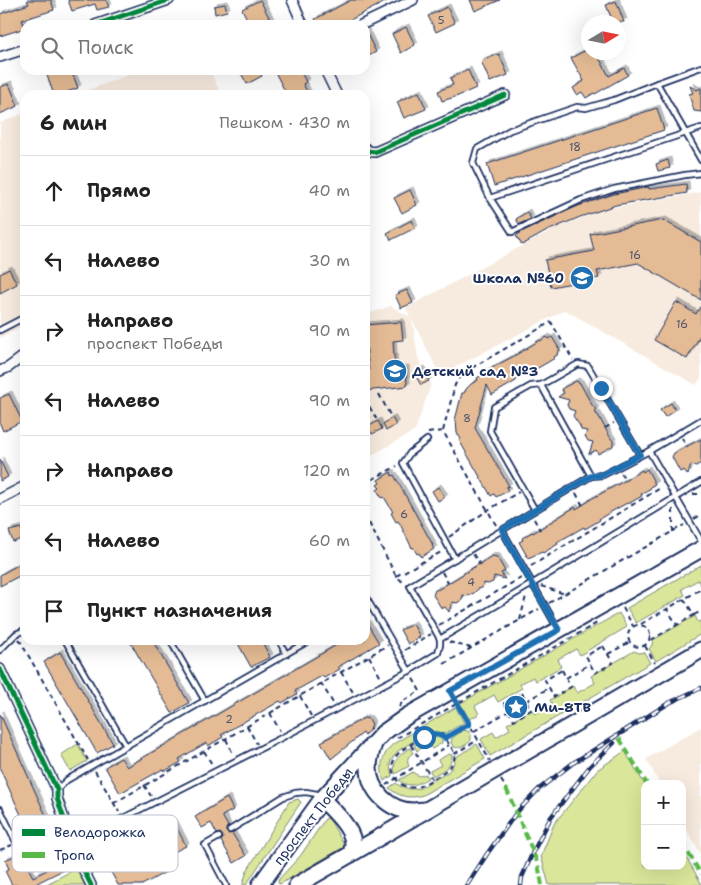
<!DOCTYPE html>
<html lang="ru">
<meta charset="utf-8">
<style>
:root{--surface:#fff;--page:#f2f2f2;--text:#222;--muted:#767676;--line:#e0e0e0}
body{margin:0;font-family:"Shantell Sans",sans-serif;background:var(--page);color:var(--text)}
.controls{position:absolute;right:15px;bottom:15px;display:grid;overflow:hidden;border-radius:10px;box-shadow:0 5px 20px #0002}
.controls button{width:45px;height:45px;display:grid;place-items:center;padding:0;border:0;border-bottom:1px solid var(--line);background:var(--surface);color:var(--text);font:25px sans-serif}
.compass{position:absolute;left:581px;top:15px;width:45px;height:45px;border-radius:50%;background:var(--surface);box-shadow:0 5px 20px #0002;rotate:80deg}
.stop{position:absolute;width:15px;height:15px;margin:-11px;border:4px solid #1f6fb2;border-radius:50%;background:#fff}
.stop.end{background:#1f6fb2;border-color:#fff;box-shadow:0 1px 5px #0008}
.list{margin:0;padding:0;list-style:none}
h2{display:flex;justify-content:space-between;align-items:center;height:65px;margin:0;padding:0 20px;font-size:21px}
h2 small{font-size:16px;font-weight:400;color:var(--muted)}
.list li{display:grid;grid-template-columns:32px 1fr auto;gap:15px;align-items:center;box-sizing:border-box;height:70px;padding:0 20px;border-top:1px solid var(--line)}
.list b{display:block;font-size:19px;white-space:nowrap}
.list p{margin:0;font-size:16px;white-space:nowrap;color:var(--muted)}
.list em{font-size:16px;font-style:normal;color:var(--muted)}
.icon{flex:none;width:28px;height:28px;fill:none;stroke:currentColor;stroke-width:2;stroke-linecap:round;stroke-linejoin:round}
.map{position:relative;flex:none;width:701px;height:885px;overflow:hidden}
.search{position:absolute;background:var(--surface);box-shadow:0 5px 20px #0002;left:20px;top:20px;width:350px;height:55px;display:flex;align-items:center;gap:12px;box-sizing:border-box;padding:0 18px;border-radius:15px;color:var(--muted);font-size:19px}
.panel{position:absolute;background:var(--surface);box-shadow:0 5px 20px #0002;left:20px;top:90px;width:350px;height:555px;border-radius:15px}
.map>svg:first-child{display:block}
.built{fill:#f7ebdf}
.green{fill:#dae699;stroke:#7a8a7c}
.building{fill:#e4bb94;stroke:#1b2f5e;filter:url(#shadow)}
.lines{fill:none;stroke-linecap:round;stroke-linejoin:round}
.service-casing{stroke:#1b2f5e;stroke-width:8}
.minor-casing{stroke:#1b2f5e;stroke-width:12}
.primary-casing{stroke:#1b2f5e;stroke-width:19}
.path{stroke:#1b2f5e;stroke-width:2;stroke-dasharray:5 4;stroke-linecap:butt}
.service{stroke:#fff;stroke-width:4.5}
.minor{stroke:#fff;stroke-width:9}
.primary{stroke:#fff;stroke-width:15}
.rail-casing{stroke:#1b2f5e;stroke-width:4.5}
.rail{stroke:#fff;stroke-width:2.5;stroke-dasharray:8;stroke-linecap:butt}
.quiet{stroke:#58b947;stroke-width:4;stroke-dasharray:8 4;stroke-linecap:butt}
.cycleway-casing{stroke:#fff;stroke-width:8}
.cycleway{stroke:#00873e;stroke-width:5}
.route{stroke:#1f6fb2;stroke-width:6}
.labels{text-anchor:middle;dominant-baseline:central;stroke-width:4;stroke-linejoin:round;paint-order:stroke}
.number-label{font-size:11px;fill:#4d526c}
.poi-label{font-size:14px;font-weight:bold;fill:#1b2f5e;stroke:#fff;text-anchor:start}
.street-label{font-size:14px;fill:#1b2f5e;stroke:#fff}
.key{fill:#fff;stroke:#bbc1cf;stroke-width:1}
.key-label{font-size:14px;fill:#1b2f5e}
</style>
<div class="map">
<svg width="701" height="885" viewBox="0 0 701 885">
<defs>
<filter id="shadow"><feDropShadow dx="3" dy="-3" stdDeviation="0" flood-color="#0004"/></filter>
</defs>
<rect width="100%" height="100%" fill="#fff"/>
<filter id="ink" filterUnits="userSpaceOnUse"><feTurbulence type="fractalNoise" baseFrequency=".02" numOctaves="2"/><feDisplacementMap in="SourceGraphic" scale="10" xChannelSelector="R" yChannelSelector="G"/><feConvolveMatrix kernelMatrix="1 2 1 2 8 2 1 2 1" color-interpolation-filters="sRGB"/></filter>
<g filter="url(#ink)">
<g class="built">
<polygon points="142,70 210,70 221,95 74,95"/>
<polygon points="25,113 25,324 0,338 0,123"/>
<polygon points="701,192 701,378 696,385 565,310 440,375 412,319 418,358 431,384 415,431 365,459 365,315 391,306 410,317 406,308 556,228 601,210"/>
<polygon points="701,727 701,855 682,822 682,784 660,784 646,759"/>
</g>
<g class="green">
<polygon points="701,565 701,585 698,580 682,589 685,595 636,623 627,608"/>
<polygon points="619,613 627,627 580,655 576,649 558,659 561,667 536,681 533,677 520,684 522,688 498,702 494,695 475,706 479,714 468,720 459,704"/>
<polygon points="695,616 698,622 701,621 701,634 656,661 649,649 652,645 653,640"/>
<polygon points="634,651 639,653 644,652 650,663 490,756 481,739 493,732 496,737 510,729 507,724 532,710 535,714 552,704 550,700 573,686 577,693 595,683 591,676"/>
<path d="M456,707L464,723L444,734L434,732L426,733L398,751L391,760L390,765L392,776L384,781C379,766 382,755 393,744Z"/>
<path d="M463,730L468,731L471,734V740C467,745 460,749 454,747L451,743L452,738Z"/>
<polygon points="432,736 440,737 442,739 442,743 432,749 428,744 417,751 414,745 428,737"/>
<polygon points="78,744 87,761 70,771 61,755"/>
<path d="M477,744L485,759L423,795C410,799 399,797 389,788L396,783L400,786L410,789L420,788L448,772L452,767L456,757Z"/>
<path d="M410,748L413,753C408,756 406,760 409,766L395,774C392,761 399,755 410,748Z"/>
<polygon points="625,751 645,785 645,866 682,866 682,850 701,883 701,885 549,885 541,856 554,824 597,770"/>
<path d="M449,754L452,755C452,767 442,771 433,776L430,771L441,765L438,760Z"/>
<path d="M413,772L415,774L420,776L426,774L428,778C418,784 409,789 399,780Z"/>
<polygon points="298,799 301,802 246,885 243,885 243,883 247,871 289,802"/>
<polygon points="327,818 330,820 344,845 344,847 282,883 279,884 278,882 279,879 301,855 325,819"/>
<polygon points="77,868 85,885 45,885"/>
</g>
<g class="building">
<polygon points="27,0 51,0 54,10 22,20 25,28 0,36 0,14 29,4"/>
<polygon points="68,0 106,0 109,7 97,10 95,4 72,11"/>
<polygon points="260,0 273,25 250,25 242,9"/>
<polygon points="351,0 389,0 340,25 318,25 315,19"/>
<polygon points="470,0 500,0 475,11"/>
<polygon points="616,1 624,22 613,22 606,5"/>
<polygon points="225,4 227,11 215,14 214,6"/>
<polygon points="447,7 455,23 436,32 428,16"/>
<polygon points="406,27 415,45 401,53 392,34"/>
<polygon points="365,30 376,52 365,58"/>
<polygon points="588,49 588,52 596,52 609,76 624,68 628,75 595,94 594,93 586,98 582,92 577,95 573,88 584,81 571,58"/>
<polygon points="499,54 508,75 490,82 481,61"/>
<polygon points="45,70 71,70 78,88 59,95 54,95"/>
<polygon points="239,70 259,70 262,76 247,84"/>
<polygon points="284,70 300,70 306,82 303,84 309,95 287,95 276,74"/>
<polygon points="468,70 476,88 458,96 442,101 438,91 453,85 450,78"/>
<polygon points="9,84 18,106 0,114 0,87"/>
<polygon points="690,86 697,90 701,88 701,112 694,111 689,94 693,93"/>
<polygon points="419,92 426,109 404,118 397,102"/>
<polygon points="657,108 664,130 494,186 487,164"/>
<polygon points="668,160 670,168 658,171 656,164"/>
<polygon points="686,184 687,193 616,205 580,217 547,231 522,245 516,236 523,231 578,206 614,194 649,187 649,189"/>
<polygon points="410,190 417,205 402,213 394,198"/>
<polygon points="527,212 531,219 519,224 516,219"/>
<polygon points="412,220 415,228 391,240 387,233"/>
<polygon points="663,220 701,242 701,300 638,263 597,271 599,278 551,287 545,260 594,251 590,234"/>
<polygon points="9,269 17,284 0,293 0,274"/>
<polygon points="407,290 413,303 401,308 395,295"/>
<polygon points="676,302 696,314 701,306 701,334 687,359 654,340"/>
<polygon points="401,322 403,340 393,341 395,369 406,368 407,386 365,391 365,371 369,371 366,343 365,343 365,325"/>
<polygon points="547,337 549,339 552,337 560,350 557,352 558,354 554,357 555,358 531,372 530,370 515,379 516,381 492,395 487,385 475,428 509,486 506,487 508,491 496,497 494,494 491,496 459,440 461,439 457,433 456,420 455,420 462,393 464,393 467,388 471,384 478,380 477,378 485,373 484,372 514,356 540,340 540,341"/>
<polygon points="422,369 429,381 421,385 414,373"/>
<polygon points="576,381 580,383 592,405 595,408 596,414 598,415 610,437 613,441 613,446 598,454 596,450 589,454 593,442 588,441 585,436 587,431 581,430 580,426 573,416 575,411 569,409 567,405 569,400 558,397 564,393 561,389"/>
<polygon points="9,394 22,421 3,431 0,424 0,398"/>
<polygon points="671,403 675,410 665,417 660,410"/>
<polygon points="392,418 396,425 386,431 383,424"/>
<polygon points="378,421 382,429 372,434 368,427"/>
<polygon points="701,439 701,463 696,466 691,465 688,475 684,470 680,472 672,457 674,453"/>
<polygon points="0,460 8,477 0,481"/>
<polygon points="647,469 655,484 650,487 651,488 641,494 642,496 628,504 627,503 609,513 599,519 600,520 585,529 584,527 570,535 557,542 558,544 543,553 542,552 528,558 519,542 523,540 522,538 532,532 533,533 575,507 576,509 589,501 589,500 626,480 642,470 643,472"/>
<polygon points="391,472 392,476 394,475 433,545 432,546 434,549 421,557 419,553 417,554 413,547 412,548 400,524 398,521 396,522 391,513 393,512 384,497 382,498 377,490 380,488 377,485 380,483 378,480"/>
<polygon points="438,487 445,497 438,501 432,491"/>
<polygon points="21,528 24,538 13,542 9,531"/>
<polygon points="492,556 497,557 505,571 501,573 505,579 494,576 493,582 488,584 483,583 482,588 478,589 474,593 468,596 463,595 462,600 457,603 452,602 449,612 445,607 442,609 433,595 435,590 439,589"/>
<polygon points="25,561 25,573 0,586 0,575"/>
<polygon points="365,620 379,643 338,667 340,669 324,678 322,676 295,691 297,694 282,703 280,701 221,735 223,737 208,746 206,743 179,759 181,762 165,771 163,769 120,793 105,767 121,758 127,767 345,640 365,640"/>
<polygon points="413,624 420,637 408,644 400,630"/>
<polygon points="129,640 152,640 189,703 172,713"/>
<polygon points="236,640 261,640 270,657 251,667"/>
<polygon points="60,652 113,744 97,753 44,662"/>
<polygon points="0,714 47,818 27,828 0,769"/>
<polygon points="364,718 369,719 372,724 370,730 364,735 363,733 331,759 321,742"/>
<polygon points="227,798 233,810 222,816 228,826 226,829 226,832 229,834 232,833 246,856 234,863 221,841 223,838 222,835 220,833 217,834 211,823 202,828 195,817"/>
<polygon points="175,824 186,846 166,856 173,868 142,885 118,885 105,861"/>
<polygon points="60,845 71,866 41,881 36,884 36,885 12,885 5,871 9,869 5,860 24,852 27,859 24,860 33,877 47,870 40,855"/>
</g>
<g class="lines">
<g class="service-casing">
<g id="service">
<polyline points="657,83 701,160"/>
<polyline points="701,128 490,198 512,232 581,200 614,189 685,175 701,173"/>
<polyline points="490,198 473,163 477,149 510,130 539,120 577,107 586,108 614,100 657,83 701,67"/>
<polyline points="0,330 25,317"/>
<polyline points="427,440 410,453 403,463 455,559"/>
<polyline points="649,451 701,541"/>
<polyline points="591,476 541,385 578,364 588,366 640,455"/>
<polyline points="535,510 490,431 494,407 531,386 541,385"/>
<polyline points="502,530 557,627"/>
<polyline points="365,596 409,671"/>
<polyline points="440,639 410,586 591,476 603,475 649,451 701,420"/>
<polyline points="65,640 126,746"/>
<polyline points="170,640 205,701"/>
<polyline points="279,640 286,654"/>
<polyline points="0,650 16,634 25,630"/>
<polyline points="57,790 67,780 91,766 310,640"/>
<polyline points="0,809 17,844 64,819"/>
<polyline points="230,830 283,797 295,793 306,792 317,794 320,797"/>
<polyline points="219,837 205,845 226,885"/>
<polyline points="74,843 283,737 409,671 438,653 440,645 440,639 532,584 701,482"/>
</g>
</g>
<g class="minor-casing">
<g id="minor">
<polyline points="292,0 303,25"/>
<polyline points="95,25 169,0"/>
<polyline points="361,25 413,0"/>
<polyline points="0,57 25,49"/>
<polyline points="325,70 337,95"/>
<polyline points="365,148 368,151 375,152 505,95"/>
<polyline points="0,371 9,367 25,355"/>
<polyline points="0,499 25,486"/>
<polyline points="0,669 57,790 57,798 64,819 74,843 81,865 91,885"/>
</g>
</g>
<g class="primary-casing">
<g id="primary">
<path d="M374,744C371,752 369,759 369,768C369,791 390,811 413,811C417,811 421,810 425,810"/>
<path d="M322,799C333,810 351,827 353,842C353,846 352,850 351,854"/>
<polyline points="260,885 322,799 383,733 407,716 701,549"/>
<polyline points="297,885 351,854 701,650"/>
</g>
</g>
<g class="path">
<polyline points="379,394 391,417"/>
<polyline points="365,399 377,420"/>
<polyline points="605,428 614,423"/>
<polyline points="428,433 443,431"/>
<polyline points="682,438 687,447"/>
<polyline points="621,473 626,481"/>
<polyline points="365,485 373,479 397,466"/>
<polyline points="576,493 583,506"/>
<polyline points="693,494 701,494"/>
<polyline points="365,515 396,576 405,584"/>
<polyline points="534,519 540,530"/>
<polyline points="694,519 701,515"/>
<polyline points="496,525 443,431 455,385 458,379 468,370 551,322 573,360"/>
<polyline points="673,532 673,507"/>
<polyline points="449,537 488,510 519,492"/>
<polyline points="473,554 480,565"/>
<polyline points="531,566 662,487"/>
<polyline points="442,572 448,583"/>
<polyline points="396,576 443,551"/>
<polyline points="541,586 565,594"/>
<polyline points="684,599 694,615 677,625 667,609 701,589"/>
<polyline points="549,603 684,525"/>
<polyline points="623,608 633,626"/>
<polyline points="694,615 701,611"/>
<polyline points="520,620 526,596"/>
<polyline points="641,624 667,609"/>
<circle cx="639" cy="636" r="11"/>
<polyline points="439,625 521,578"/>
<polyline points="19,639 88,760"/>
<polyline points="651,640 677,625"/>
<polyline points="449,642 471,648"/>
<polygon points="603,646 613,663 595,673 586,656"/>
<polyline points="645,646 655,663"/>
<polyline points="405,650 431,634"/>
<polyline points="608,654 630,642"/>
<polyline points="369,656 381,678"/>
<polyline points="444,664 539,609"/>
<polygon points="562,670 571,687 554,697 545,680"/>
<polyline points="341,672 354,694"/>
<polyline points="566,678 590,664"/>
<polyline points="321,683 333,703"/>
<polygon points="522,693 531,710 514,720 504,703"/>
<polyline points="300,696 311,716"/>
<polyline points="526,701 549,688"/>
<polyline points="458,704 490,761"/>
<polyline points="399,707 403,701 420,691 411,675"/>
<polyline points="270,713 280,731"/>
<polyline points="247,726 257,744"/>
<polyline points="474,731 509,711"/>
<path d="M430,734C433,734 437,733 441,735C445,737 453,749 454,753C455,757 454,761 452,764C448,771 424,785 417,787C398,791 385,769 397,755C404,747 420,739 430,734Z"/>
<polyline points="397,738 597,623"/>
<polyline points="445,738 469,724"/>
<polyline points="226,739 233,754"/>
<polyline points="411,745 432,779"/>
<polyline points="204,751 213,766"/>
<polyline points="454,754 478,740"/>
<polyline points="95,771 119,812"/>
<polyline points="501,780 506,788"/>
<polyline points="144,785 151,796"/>
<polyline points="386,785 449,745"/>
<polyline points="114,803 388,645"/>
<polyline points="0,850 12,845"/>
</g>
<use href="#service" class="service"/>
<use href="#minor" class="minor"/>
<use href="#primary" class="primary"/>
<g class="rail-casing">
<g id="rail">
<polyline points="467,885 487,854 516,813 539,789 573,763 669,703 701,688"/>
<polyline points="521,885 522,877 533,852 551,817 590,766 614,743"/>
</g>
</g>
<use href="#rail" class="rail"/>
<g class="quiet">
<polyline points="619,738 647,784"/>
<polyline points="506,788 538,864 542,885"/>
<polyline points="682,843 701,874"/>
</g>
<g class="cycleway-casing">
<g id="cycleway">
<polyline points="95,25 169,0"/>
<polyline points="365,148 368,151 375,152 505,95"/>
<polyline points="0,669 57,790 57,798 64,819 74,843 81,865 91,885"/>
</g>
</g>
<use href="#cycleway" class="cycleway"/>
</g>
</g>
<g class="lines" filter="url(#ink)">
<path class="route" d="M424,737C432,733 438,733 445,738L469,724L450,691L559,630L532,584L502,530L591,476L602,475L640,455L601,388"/>
</g>
<defs>
<g id="school-disc" transform="scale(1.25)"><circle r="9.5" fill="#1f6fb2" stroke="#fff"/><path d="M0-5L7-2L0 1L-7-2ZM-4 1L0 2.5L4 1V4Q0 6-4 4Z" fill="#fff"/></g>
<g id="sight-disc" transform="scale(1.25)"><circle r="9.5" fill="#1f6fb2" stroke="#fff"/><path d="M0-6L1.8-2.2L6-1.7L2.9 1.2L3.7 5.4L0 3.3L-3.7 5.4L-2.9 1.2L-6-1.7L-1.8-2.2Z" fill="#fff"/></g>
</defs>
<g fill-rule="evenodd">
<use href="#school-disc" x="582" y="278"/>
<use href="#school-disc" x="395" y="371"/>
<use href="#sight-disc" x="516" y="707"/>
</g>
<g class="labels">
<g class="number-label">
<text x="441" y="20">5</text>
<text x="575" y="147">18</text>
<text x="635" y="255">16</text>
<text x="682" y="324">16</text>
<text x="467" y="418">8</text>
<text x="404" y="514">6</text>
<text x="471" y="582">4</text>
<text x="229" y="719">2</text>
</g>
<g class="poi-label">
<text x="564" y="278" text-anchor="end">Школа №60</text>
<text x="412" y="371">Детский сад №3</text>
<text x="534" y="707">Ми-8ТВ</text>
</g>
<g class="street-label">
<text transform="translate(313 816) rotate(-52)">проспект Победы</text>
</g>
</g>
<rect x="12" y="815" width="166" height="57" rx="8" class="key"/>
<rect x="22" y="829" width="23" height="7" fill="#00873e"/>
<rect x="22" y="852" width="23" height="6" fill="#58b947"/>
<g class="key-label">
<text x="54" y="837">Велодорожка</text>
<text x="54" y="860">Тропа</text>
</g>
</svg>
<div class="controls">
<button>+</button>
<button>−</button>
</div>
<svg class="compass" viewBox="-18 -18 36 36"><path d="M0-13l5 13h-10z" fill="#e53935"/><path d="M0 13l5-13h-10z" fill="#767676"/></svg>
<div class="stop" style="left:424px;top:737px"></div>
<div class="stop end" style="left:601px;top:388px"></div>
<div class="search"><svg class="icon" aria-label="search" viewBox="0 0 24 24"><circle cx="10" cy="10" r="6"/><path d="M15 15l6 6"/></svg>Поиск</div>
<section class="panel">
<h2>6 мин<small>Пешком · 430 m</small></h2>
<ul class="list">
<li><svg class="icon" aria-label="ahead" viewBox="0 0 24 24"><path d="M12 20V5M6 11l6-6 6 6"/></svg><div><b>Прямо</b></div><em>40 m</em></li>
<li><svg class="icon" aria-label="left" viewBox="0 0 24 24"><path d="M17 20v-9H6M10 6l-5 5 5 5"/></svg><div><b>Налево</b></div><em>30 m</em></li>
<li><svg class="icon" aria-label="right" viewBox="0 0 24 24"><path d="M7 20v-9h11M14 6l5 5-5 5"/></svg><div><b>Направо</b><p>проспект Победы</p></div><em>90 m</em></li>
<li><svg class="icon" aria-label="left" viewBox="0 0 24 24"><path d="M17 20v-9H6M10 6l-5 5 5 5"/></svg><div><b>Налево</b></div><em>90 m</em></li>
<li><svg class="icon" aria-label="right" viewBox="0 0 24 24"><path d="M7 20v-9h11M14 6l5 5-5 5"/></svg><div><b>Направо</b></div><em>120 m</em></li>
<li><svg class="icon" aria-label="left" viewBox="0 0 24 24"><path d="M17 20v-9H6M10 6l-5 5 5 5"/></svg><div><b>Налево</b></div><em>60 m</em></li>
<li><svg class="icon" aria-label="arrive" viewBox="0 0 24 24"><path d="M6 21V4h12l-3 4 3 4H6"/></svg><div><b>Пункт назначения</b></div></li>
</ul>
</section>
</div>
